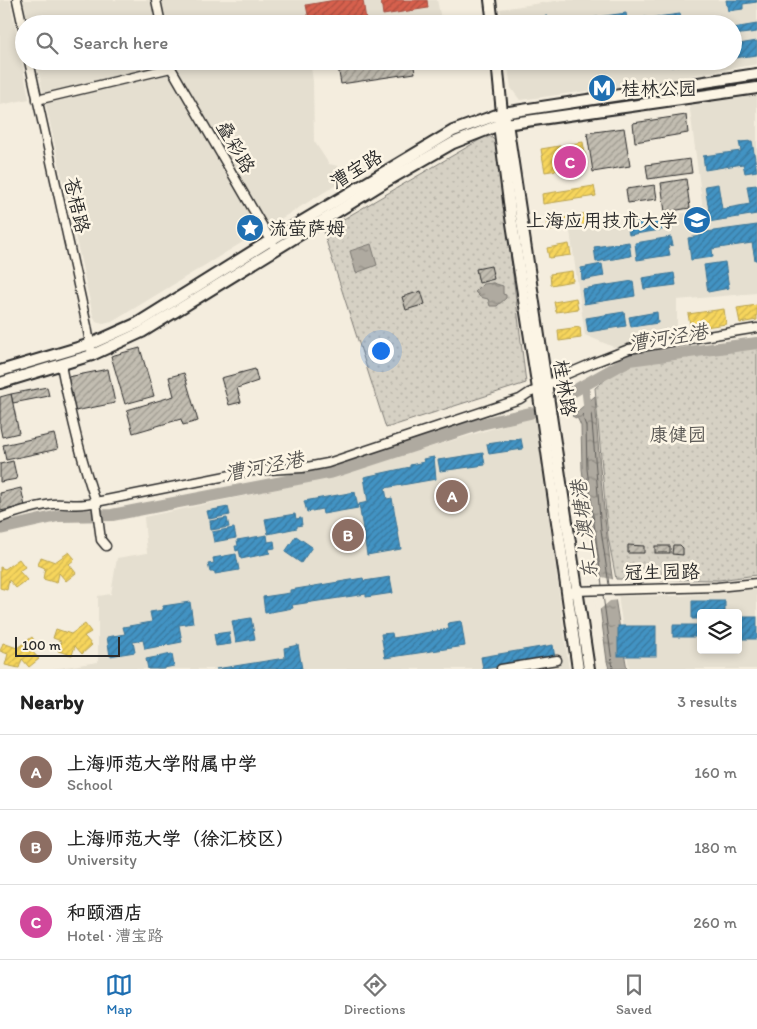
<!DOCTYPE html>
<meta charset="utf-8">
<style>
:root{--surface:#fff;--page:#f2f2f2;--text:#222;--muted:#767676;--line:#e0e0e0;--accent:#1f6fb2}
body{margin:0;font-family:Itim,"LXGW WenKai TC",sans-serif;background:var(--page);color:var(--text)}
.controls{position:absolute;right:15px;bottom:15px;display:grid;overflow:hidden;border-radius:5px;box-shadow:0 2px 8px #0003}
.controls button{width:45px;height:45px;display:grid;place-items:center;padding:0;border:0;border-bottom:1px solid var(--line);background:var(--surface);color:var(--text);font:25px sans-serif}
.scale{position:absolute;left:15px;bottom:12px;width:105px;box-sizing:border-box;padding-left:5px;border:2px solid #2b2b2b;border-top:0;font-size:14px;line-height:18px;white-space:nowrap;color:#2b2b2b;-webkit-text-stroke:4px #fcf5e5;paint-order:stroke}
.you{position:absolute;left:380px;top:350px;width:18px;height:18px;margin:-12px;border:4px solid #fff;border-radius:50%;background:#1a73e8;box-shadow:0 0 0 8px #1a73e833}
.badge{display:grid;place-items:center;width:32px;height:32px;border-radius:50%;background:var(--accent);color:#fff;font-size:16px;font-weight:700}
.pin{position:absolute;translate:-50% -50%;border:2px solid #fff;box-shadow:0 1px 5px #0006}
.list{margin:0;padding:0;list-style:none}
h2{display:flex;justify-content:space-between;align-items:center;height:65px;margin:0;padding:0 20px;font-size:21px}
h2 small{font-size:16px;font-weight:400;color:var(--muted)}
.list li{display:grid;grid-template-columns:32px 1fr auto;gap:15px;align-items:center;box-sizing:border-box;height:75px;padding:0 20px;border-top:1px solid var(--line)}
.list b{display:block;font-size:19px;white-space:nowrap}
.list p{margin:0;font-size:16px;white-space:nowrap;color:var(--muted)}
.list em{font-size:16px;font-style:normal;color:var(--muted)}
.icon{flex:none;width:28px;height:28px;fill:none;stroke:currentColor;stroke-width:2;stroke-linecap:round;stroke-linejoin:round}
.map{position:relative;flex:none;width:757px;height:669px;overflow:hidden}
.search{position:absolute;background:var(--surface);box-shadow:0 2px 8px #0003;left:15px;right:15px;top:15px;height:55px;display:flex;align-items:center;gap:12px;box-sizing:border-box;padding:0 18px;border-radius:28px;color:var(--muted);font-size:19px}
.sheet{height:290px;background:var(--surface)}
nav{display:flex;justify-content:space-around;align-items:center;box-sizing:border-box;height:70px;border-top:1px solid var(--line);background:var(--surface);font-size:14px;color:var(--muted)}
nav a{display:grid;justify-items:center;gap:2px}
nav .on{color:var(--accent)}
.map>svg:first-child{display:block}
.built{fill:#e5dfd0;fill-rule:evenodd}
.park{fill:url(#park-dots);stroke:#807e78}
.water{fill:url(#water-ripples);stroke:#7a7771}
.pier{fill:#f4edde}
.homes{fill:url(#homes-hatch);stroke:#b9a24d}
.shops{fill:url(#shops-hatch);stroke:#a35043}
.schools{fill:url(#schools-hatch);stroke:#3c7495}
.lines{fill:none;stroke-linecap:round;stroke-linejoin:round}
.shore{stroke:#605e5a;stroke-width:1}
.canal{stroke:#afaaa0;stroke-width:8}
.river{stroke:#afaaa0;stroke-width:12}
.building{fill:url(#building-hatch);stroke:#2b2b2b}
.minor-casing{stroke:#2b2b2b;stroke-width:11}
.major-casing{stroke:#2b2b2b;stroke-width:14}
.minor{stroke:#fcf5e5;stroke-width:8}
.major{stroke:#fcf5e5;stroke-width:10}
.labels{text-anchor:middle;dominant-baseline:central;stroke-width:5;stroke-linejoin:round;paint-order:stroke}
.poi-label{font-size:19px;fill:#2b2b2b;stroke:#fcf5e5;text-anchor:start}
.street-label{font-size:19px;fill:#2b2b2b;stroke:#fcf5e5}
.park-label{font-size:19px;fill:#565451;stroke:#fcf5e5}
.water-label{font-size:20px;font-style:italic;fill:#595754;stroke:#fcf5e5}
</style>
<div class="map">
<svg width="757" height="669" viewBox="0 0 757 669">
<defs>
<pattern id="park-dots" width="8" height="8" patternUnits="userSpaceOnUse" patternTransform="scale(1.25)"><rect width="8" height="8" fill="#d6d1c4"/><path d="M2 2h.1M6 6h.1" fill="none" stroke="#b8b4a9" stroke-width="1.8" stroke-linecap="round"/></pattern>
<pattern id="water-ripples" width="26" height="14" patternUnits="userSpaceOnUse" patternTransform="scale(1.25)"><rect width="26" height="14" fill="#afaaa0"/><path d="M2 4q2-2 4 0t4 0M15 11q2-2 4 0t4 0" fill="none" stroke="#8f8b83"/></pattern>
<pattern id="homes-hatch" width="6" height="6" patternUnits="userSpaceOnUse" patternTransform="scale(1.25)"><rect width="6" height="6" fill="#f6d55c"/><path d="M-1 1l2-2M0 6l6-6M5 7l2-2" fill="none" stroke="#d3b750"/></pattern>
<pattern id="shops-hatch" width="6" height="6" patternUnits="userSpaceOnUse" patternTransform="scale(1.25)"><rect width="6" height="6" fill="#d6604d"/><path d="M-1 1l2-2M0 6l6-6M5 7l2-2" fill="none" stroke="#ae4f40"/></pattern>
<pattern id="schools-hatch" width="6" height="6" patternUnits="userSpaceOnUse" patternTransform="scale(1.25)"><rect width="6" height="6" fill="#4393c3"/><path d="M-1 1l2-2M0 6l6-6M5 7l2-2" fill="none" stroke="#38789f"/></pattern>
<pattern id="building-hatch" width="6" height="6" patternUnits="userSpaceOnUse" patternTransform="scale(1.25)"><rect width="6" height="6" fill="#c2bdb1"/><path d="M-1 1l2-2M0 6l6-6M5 7l2-2" fill="none" stroke="#9e9a90"/></pattern>
</defs>
<rect width="100%" height="100%" fill="#f4edde"/>
<filter id="ink" filterUnits="userSpaceOnUse"><feTurbulence type="fractalNoise" baseFrequency=".02" numOctaves="2"/><feDisplacementMap in="SourceGraphic" scale="10" xChannelSelector="R" yChannelSelector="G"/><feConvolveMatrix kernelMatrix="1 2 1 2 8 2 1 2 1" color-interpolation-filters="sRGB"/></filter>
<g filter="url(#ink)">
<g class="built">
<polygon points="0,0 10,0 29,99 0,105"/>
<polygon points="23,0 437,0 441,19 436,24 28,24"/>
<polygon points="562,0 757,0 757,64 655,82 520,100 511,88 507,61 733,61 733,24 502,24 500,9"/>
<polygon points="36,61 310,61 313,81 314,141 329,164 338,166 341,182 112,322 103,324 96,322 93,315"/>
<polygon points="757,93 757,293 677,300 677,335 637,342 616,348 585,335 570,231 703,210 689,102"/>
<polygon points="536,416 569,669 53,669 98,662 98,596 111,594 117,558 147,553 144,517 311,482"/>
<path d="M757,589V669H629L618,596H678ZM701,613H738V650H701Z"/>
</g>
<g class="park">
<polygon points="488,135 497,142 526,383 386,428 323,231"/>
<polygon points="757,343 757,575 719,580 616,579 608,537 595,388 629,360"/>
</g>
<g class="water">
<polygon points="371,244 377,265 356,273 350,251"/>
<polygon points="493,283 503,286 503,294 506,295 506,298 497,306 490,306 488,299 480,297 475,292 483,284"/>
<path d="M595,396C600,487 610,579 627,669H609L607,661L582,469L581,426L578,419L572,416Z"/>
</g>
<polygon class="pier" points="592,566 595,572 602,577 616,580 619,600 610,601 597,612"/>
<g class="homes">
<polygon points="583,142 587,165 545,172 541,149"/>
<polygon points="594,186 596,196 543,204 542,194"/>
<polygon points="597,212 599,222 577,226 575,215"/>
<polygon points="568,217 570,227 548,231 546,220"/>
<polygon points="569,244 571,255 549,258 547,248"/>
<polygon points="572,271 573,281 551,285 550,274"/>
<polygon points="576,298 578,309 556,312 554,302"/>
<polygon points="757,305 757,320 740,323 737,308"/>
<polygon points="724,309 726,324 691,329 688,314"/>
<polygon points="580,327 581,338 559,341 558,330"/>
<polygon points="69,552 75,559 69,564 76,573 66,581 59,573 57,583 43,579 45,568 38,565 41,557 55,562"/>
<polygon points="19,559 25,567 19,571 27,580 16,588 9,580 7,590 0,588 0,567 5,569"/>
<polygon points="85,624 91,632 84,636 92,645 82,654 75,646 72,655 58,651 61,641 53,638 56,629 71,634"/>
<polygon points="32,637 37,645 31,650 39,659 29,667 22,659 19,668 5,665 8,654 0,651 3,643 17,648"/>
</g>
<g class="shops">
<polygon points="335,0 363,0 366,20 341,24 310,24 306,5"/>
<polygon points="381,0 427,0 428,8 383,15"/>
</g>
<g class="schools">
<polygon points="726,0 757,0 757,2 743,4 743,9 728,11"/>
<polygon points="626,13 628,24 563,24 562,22"/>
<polygon points="680,14 682,24 642,24 642,19 645,17 649,18"/>
<polygon points="547,16 548,24 517,24 516,21"/>
<polygon points="757,24 757,32 733,35 733,28"/>
<polygon points="757,41 757,55 734,58 733,45"/>
<polygon points="671,61 705,61 671,67"/>
<polygon points="752,141 757,171 745,173 743,164 705,170 703,156 741,151 739,142"/>
<polygon points="718,184 722,209 750,204 747,186 757,185 757,214 702,223 700,212 709,211 705,186"/>
<polygon points="671,217 673,228 629,235 627,224"/>
<polygon points="757,225 757,260 755,260 752,243 712,249 713,257 691,260 688,238 700,236 699,233"/>
<polygon points="671,237 673,245 668,246 670,255 637,260 635,243"/>
<polygon points="629,242 631,256 596,262 594,247"/>
<polygon points="725,262 729,288 708,292 704,265"/>
<polygon points="602,264 604,276 582,280 581,268"/>
<polygon points="674,273 676,285 644,289 642,278"/>
<polygon points="633,281 635,296 584,304 582,289"/>
<polygon points="624,312 626,326 588,332 586,318"/>
<polygon points="657,312 658,323 631,327 629,317"/>
<polygon points="521,439 523,449 489,454 487,444"/>
<polygon points="483,453 485,465 440,471 438,460"/>
<polygon points="434,457 436,479 385,488 387,499 392,498 401,549 367,555 359,504 368,502 364,477 410,467 410,465 424,462 423,459"/>
<polygon points="355,492 358,508 323,514 322,509 307,512 304,501"/>
<polygon points="228,507 230,515 209,519 207,511"/>
<polygon points="295,514 296,519 301,518 302,525 297,526 297,528 268,534 265,519"/>
<polygon points="227,518 229,527 211,530 210,521"/>
<polygon points="234,528 236,538 214,542 212,532"/>
<polygon points="267,535 268,542 274,541 275,548 269,549 270,553 241,559 239,550 236,551 235,546 238,546 237,540"/>
<polygon points="296,536 312,547 301,563 285,552"/>
<polygon points="236,554 239,570 215,574 215,572 210,572 208,564 214,563 213,558"/>
<polygon points="390,577 393,593 366,597 366,594 292,605 293,608 265,613 263,597 290,593 290,590 363,578 364,581"/>
<polygon points="692,601 725,601 725,613 701,613 701,619 692,619"/>
<polygon points="190,602 193,623 179,625 182,642 145,649 143,640 133,642 135,652 110,656 107,637 125,634 123,627 152,622 150,612 163,610 163,606"/>
<rect x="738" y="617" width="19" height="22"/>
<polygon points="251,618 255,639 236,642 232,621"/>
<polygon points="461,621 465,646 385,658 381,634 392,633 393,638 449,629 448,623"/>
<rect x="673" y="625" width="28" height="12"/>
<rect x="618" y="626" width="38" height="30"/>
<polygon points="229,632 231,644 216,646 214,634"/>
<polygon points="298,645 302,669 216,669 285,658 284,648"/>
<polygon points="553,645 555,659 483,669 481,657"/>
<polygon points="172,654 174,666 164,668 164,669 148,669 146,659"/>
</g>
<g class="lines">
<g class="shore">
<polyline points="602,585 587,469 586,426 582,415 588,409 591,411 601,530 609,585"/>
<polyline points="603,595 613,669"/>
</g>
<polyline class="canal" points="585,386 588,412"/>
<g class="river">
<polyline points="563,397 629,360 757,343"/>
<polyline points="0,529 58,516 112,515 333,472 481,424 530,413"/>
</g>
</g>
<g class="building">
<polygon points="337,61 413,61 415,73 341,84"/>
<polygon points="686,115 688,133 635,142 633,123"/>
<polygon points="624,128 630,166 593,172 587,133"/>
<polygon points="690,159 692,173 648,179 646,165"/>
<polygon points="686,179 690,208 665,212 661,183"/>
<polygon points="655,185 657,199 628,203 626,189"/>
<polygon points="491,266 494,279 479,283 476,269"/>
<polygon points="421,291 425,304 406,310 402,297"/>
<polygon points="140,348 154,396 125,404 111,356"/>
<polygon points="108,369 115,403 75,411 68,377"/>
<polygon points="255,369 258,381 237,388 241,402 229,405 221,378"/>
<polygon points="184,373 198,421 183,425 181,419 133,433 127,410 174,396 169,377"/>
<polygon points="47,387 49,396 13,403 11,394"/>
<polygon points="11,394 19,433 2,437 0,427 0,397"/>
<polygon points="54,434 58,449 6,460 3,445"/>
<polygon points="13,461 17,479 0,482 0,464"/>
<polygon points="21,488 25,506 0,511 0,493"/>
<polygon points="628,545 644,546 644,553 628,553"/>
<polygon points="673,545 680,545 683,548 683,555 672,554"/>
<rect x="655" y="546" width="15" height="7"/>
</g>
<g class="lines">
<g class="minor-casing">
<g id="minor">
<polyline points="17,0 24,32"/>
<polyline points="156,0 161,24"/>
<polyline points="29,61 87,326 92,355"/>
<polyline points="169,61 171,68 273,244"/>
<polyline points="37,100 171,68"/>
<path d="M61,365C70,412 80,457 96,502L251,471L302,468L328,463L520,399L529,393L547,386L560,377L593,363L629,349L757,328"/>
<path d="M0,518C17,512 35,506 53,504C69,503 79,507 96,502L101,540L106,546"/>
<polyline points="574,591 717,587 757,583"/>
<polyline points="501,669 557,660"/>
</g>
</g>
<g class="major-casing">
<g id="major">
<polyline points="490,0 493,24"/>
<polyline points="497,61 502,113 507,123 589,669"/>
<polyline points="500,119 499,125 511,217 538,389 578,669"/>
<polyline points="0,371 91,344 138,323 271,240 453,131 502,113 757,74"/>
<polyline points="0,383 92,355 142,332 385,182 453,143 499,125 757,88"/>
</g>
</g>
<use href="#minor" class="minor"/>
<use href="#major" class="major"/>
</g>
</g>
<defs>
<g id="metro-disc" transform="scale(1.4375)"><circle r="9.5" fill="#1f6fb2" stroke="#fcf5e5"/><path d="M-5.5 5V-5H-3L0 0L3-5H5.5V5H3V-.5L0 4L-3-.5V5Z" fill="#fff"/></g>
<g id="university-disc" transform="scale(1.4375)"><circle r="9.5" fill="#1f6fb2" stroke="#fcf5e5"/><path d="M0-5L7-2L0 1L-7-2ZM-4 1L0 2.5L4 1V4Q0 6-4 4Z" fill="#fff"/></g>
<g id="sight-disc" transform="scale(1.4375)"><circle r="9.5" fill="#1f6fb2" stroke="#fcf5e5"/><path d="M0-6L1.8-2.2L6-1.7L2.9 1.2L3.7 5.4L0 3.3L-3.7 5.4L-2.9 1.2L-6-1.7L-1.8-2.2Z" fill="#fff"/></g>
</defs>
<g fill-rule="evenodd">
<use href="#metro-disc" x="602" y="88"/>
<use href="#university-disc" x="697" y="220"/>
<use href="#sight-disc" x="250" y="228"/>
</g>
<g class="labels">
<g class="poi-label">
<text x="621" y="88">桂林公园</text>
<text x="678" y="220" text-anchor="end">上海应用技术大学</text>
<text x="269" y="228">流萤萨姆</text>
</g>
<g class="street-label">
<text transform="translate(236 147) rotate(60)">叠彩路</text>
<text transform="translate(356 169) rotate(-31)">漕宝路</text>
<text transform="translate(77 205) rotate(77)">苍梧路</text>
<text transform="translate(565 388) rotate(81)">桂林路</text>
<text transform="translate(662 572) rotate(-1)">冠生园路</text>
</g>
<g class="park-label">
<text x="678" y="434">康健园</text>
</g>
<g class="water-label">
<text transform="translate(668 337) rotate(-9)">漕河泾港</text>
<text transform="translate(264 466) rotate(-11)">漕河泾港</text>
<text transform="translate(584 530) rotate(-97)">东上澳塘港</text>
</g>
</g>
</svg>
<div class="controls">
<button><svg class="icon" aria-label="layers" viewBox="0 0 24 24"><path d="M12 4l9 5-9 5-9-5zM3 14l9 5 9-5"/></svg></button>
</div>
<div class="scale">100 m</div>
<div class="you"></div>
<div class="pin badge" style="left:452px;top:496px;background:#8d6e63">A</div>
<div class="pin badge" style="left:348px;top:535px;background:#8d6e63">B</div>
<div class="pin badge" style="left:570px;top:162px;background:#d1479c">C</div>
<div class="search"><svg class="icon" aria-label="search" viewBox="0 0 24 24"><circle cx="10" cy="10" r="6"/><path d="M15 15l6 6"/></svg>Search here</div>
</div>
<section class="sheet">
<h2>Nearby<small>3 results</small></h2>
<ul class="list">
<li><span class="badge" style="background:#8d6e63">A</span><div><b>上海师范大学附属中学</b><p>School</p></div><em>160 m</em></li>
<li><span class="badge" style="background:#8d6e63">B</span><div><b>上海师范大学（徐汇校区）</b><p>University</p></div><em>180 m</em></li>
<li><span class="badge" style="background:#d1479c">C</span><div><b>和颐酒店</b><p>Hotel · 漕宝路</p></div><em>260 m</em></li>
</ul>
</section>
<nav>
<a class="on"><svg class="icon" aria-label="map" viewBox="0 0 24 24"><path d="M3 6l6-2 6 2 6-2v14l-6 2-6-2-6 2zM9 4v14M15 6v14"/></svg>Map</a>
<a><svg class="icon" aria-label="directions" viewBox="0 0 24 24"><path d="M12 3l9 9-9 9-9-9zM9 14v-3h6M13 9l2 2-2 2"/></svg>Directions</a>
<a><svg class="icon" aria-label="saved" viewBox="0 0 24 24"><path d="M7 4h10v16l-5-4-5 4z"/></svg>Saved</a>
</nav>
